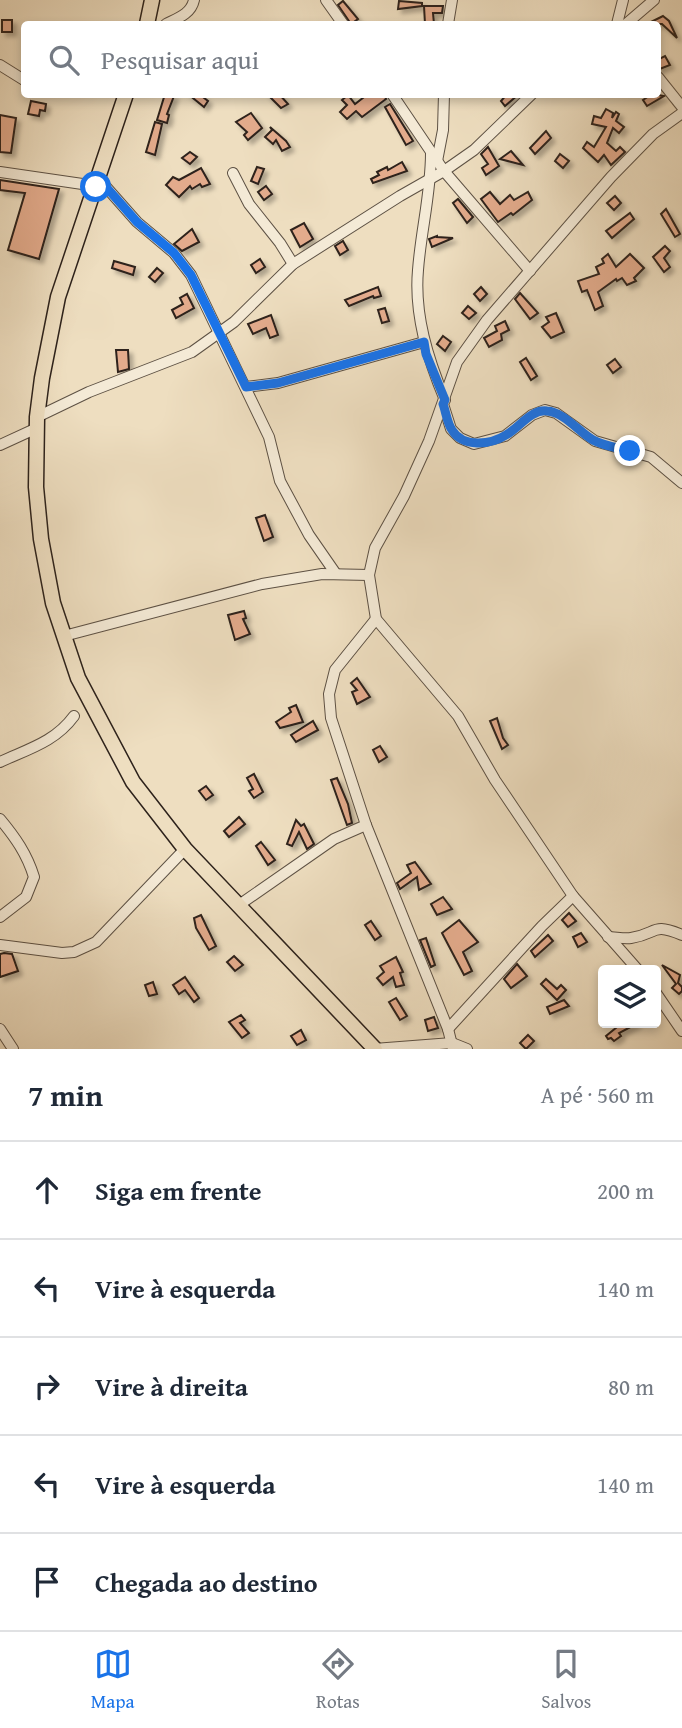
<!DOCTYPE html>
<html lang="pt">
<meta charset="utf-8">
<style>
:root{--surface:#fff;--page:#f2f2f3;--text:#1f2937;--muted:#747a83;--line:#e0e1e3;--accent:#1a73e8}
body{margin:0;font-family:"Gentium Book Plus",serif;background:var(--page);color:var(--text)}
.controls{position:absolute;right:21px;bottom:21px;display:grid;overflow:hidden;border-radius:7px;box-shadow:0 4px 10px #0003}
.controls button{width:63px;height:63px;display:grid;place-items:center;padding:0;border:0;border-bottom:2px solid var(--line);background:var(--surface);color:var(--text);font:35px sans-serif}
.stop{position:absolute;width:21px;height:21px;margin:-16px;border:5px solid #1a73e8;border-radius:50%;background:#fff}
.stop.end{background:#1a73e8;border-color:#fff;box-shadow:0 2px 7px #0008}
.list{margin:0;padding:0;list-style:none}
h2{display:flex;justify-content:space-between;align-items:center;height:91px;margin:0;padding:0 28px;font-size:30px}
h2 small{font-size:23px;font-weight:400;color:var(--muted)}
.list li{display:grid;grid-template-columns:46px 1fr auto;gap:21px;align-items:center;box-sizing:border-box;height:98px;padding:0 28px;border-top:2px solid var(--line)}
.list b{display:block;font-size:26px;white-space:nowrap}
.list em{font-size:23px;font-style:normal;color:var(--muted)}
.icon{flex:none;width:38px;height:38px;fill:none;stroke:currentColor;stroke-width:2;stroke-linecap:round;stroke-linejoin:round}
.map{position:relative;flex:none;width:682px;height:1049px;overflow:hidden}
.search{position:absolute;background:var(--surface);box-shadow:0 4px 10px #0003;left:21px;right:21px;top:21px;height:77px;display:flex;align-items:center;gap:18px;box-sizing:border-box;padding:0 24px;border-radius:7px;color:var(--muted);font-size:26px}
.sheet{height:581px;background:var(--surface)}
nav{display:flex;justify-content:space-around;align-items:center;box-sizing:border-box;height:98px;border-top:2px solid var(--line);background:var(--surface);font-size:19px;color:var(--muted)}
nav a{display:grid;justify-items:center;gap:4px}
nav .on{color:var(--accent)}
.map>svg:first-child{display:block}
.building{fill:#e3ab8c;stroke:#2d221b;stroke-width:2;filter:url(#shadow)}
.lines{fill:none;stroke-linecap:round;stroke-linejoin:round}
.street-casing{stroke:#5d5144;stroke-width:12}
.primary-casing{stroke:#2d221b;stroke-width:17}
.street{stroke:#f4ead6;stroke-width:10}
.primary{stroke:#eedec0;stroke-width:14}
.route{stroke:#1a73e8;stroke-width:9}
</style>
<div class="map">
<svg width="682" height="1049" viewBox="0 0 682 1049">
<defs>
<filter id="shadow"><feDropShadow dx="4" dy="4" stdDeviation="2" flood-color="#0004"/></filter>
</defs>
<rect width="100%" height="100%" fill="#eedec0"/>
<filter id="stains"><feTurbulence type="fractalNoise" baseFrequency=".00286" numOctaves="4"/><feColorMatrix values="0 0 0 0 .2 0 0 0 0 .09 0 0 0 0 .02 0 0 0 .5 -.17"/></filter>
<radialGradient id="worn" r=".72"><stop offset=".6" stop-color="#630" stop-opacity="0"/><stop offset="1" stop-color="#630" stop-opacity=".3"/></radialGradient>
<g class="building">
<polygon points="343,1 358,19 351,24 338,5"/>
<polygon points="399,1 422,3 422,6 398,9"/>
<polygon points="424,6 443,6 442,13 433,13 434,24 425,24"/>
<polygon points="663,16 669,21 677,38 662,24 647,24"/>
<rect x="2" y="20" width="10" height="12"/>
<polygon points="665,56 670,65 657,70 657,60"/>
<polygon points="165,94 174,96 167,114 169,115 167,123 157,120"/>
<polygon points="188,94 199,94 208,101 204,107"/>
<polygon points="267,94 279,94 288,104 281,108"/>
<polygon points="368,94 384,94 386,99 362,117 356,111 347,119 340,112 347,105 342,100 348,95 355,104"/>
<polygon points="507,94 519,94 505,106 501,101"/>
<polygon points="652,94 664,96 647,106 643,100"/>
<polygon points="31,101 46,104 45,111 40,110 39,116 28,114"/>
<polygon points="390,104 413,141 406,145 385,107"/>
<polygon points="606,109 613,113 612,118 616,112 619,114 616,121 624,127 619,133 613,128 607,143 616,151 620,147 625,152 611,165 604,155 598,162 583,148 587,142 594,147 606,127 592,124 594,116 601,118"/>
<polygon points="251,113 262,128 248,140 244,135 247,132 236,122"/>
<polygon points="0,115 16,118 11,153 0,152"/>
<polygon points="155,122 162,124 155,155 146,152"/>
<polygon points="270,127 286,141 290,147 282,151 276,140 273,144 265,137 272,130"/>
<polygon points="546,131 551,138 535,154 530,148"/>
<polygon points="488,147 499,166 486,175 482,168 488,164 481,154"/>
<polygon points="511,151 523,165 500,159"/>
<polygon points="190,152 197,157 190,164 182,158"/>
<polygon points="560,154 569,161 563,168 555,161"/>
<polygon points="402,162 407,171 373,183 371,179 379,175 377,172 387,167 388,170"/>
<polygon points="257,167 264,169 258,184 251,181"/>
<polygon points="201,168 210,184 202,187 200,184 192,189 190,186 179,197 166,185 173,177 179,180"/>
<polygon points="0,180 59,189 39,259 8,250 25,193 0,190"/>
<polygon points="266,186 272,194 264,200 258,192"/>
<polygon points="490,192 500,204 510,195 514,200 528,192 532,200 513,215 511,213 498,222 481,199"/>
<polygon points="615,196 621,203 614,210 607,203"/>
<polygon points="458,199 473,217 467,223 453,203"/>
<polygon points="666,209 680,234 675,237 661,214"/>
<polygon points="630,213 634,219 612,238 606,231"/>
<polygon points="304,223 313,239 300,247 291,230"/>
<polygon points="192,229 199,242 182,251 174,244"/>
<polygon points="437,236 437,237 453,238 432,247 429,239"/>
<polygon points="343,241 348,250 340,255 335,246"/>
<polygon points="665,246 670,251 664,258 670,267 664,272 653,257"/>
<polygon points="608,254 616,267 630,254 644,268 634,278 636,281 627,285 622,278 617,281 616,279 598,292 603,306 595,310 587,290 582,292 578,281 599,274 596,267 604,263 602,259"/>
<polygon points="260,259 265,267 256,273 251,265"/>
<polygon points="114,261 135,267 133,275 112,268"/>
<polygon points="157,268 163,273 155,282 149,277"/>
<polygon points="378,287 381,296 374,298 373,296 349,306 345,300"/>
<polygon points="481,287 487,294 480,301 474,294"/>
<polygon points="520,293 538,313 530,319 515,299"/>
<polygon points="187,294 194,308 176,318 172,310 183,304 180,298"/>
<polygon points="468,306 476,313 469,319 462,313"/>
<polygon points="385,308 389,321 382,323 378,310"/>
<polygon points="556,313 564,332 551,338 542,327 549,322 546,317"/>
<polygon points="271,315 278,335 270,338 266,328 253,334 248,324"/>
<polygon points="505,321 509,330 501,334 502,340 489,347 484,338 497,331 495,326"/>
<polygon points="443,336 451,342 445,351 437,344"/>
<polygon points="116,350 128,350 129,369 118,372"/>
<polygon points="526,358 537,376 531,380 520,362"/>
<polygon points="615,359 621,367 613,373 607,365"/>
<polygon points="265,515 273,537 264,541 256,518"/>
<polygon points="244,611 246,618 243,619 250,634 235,640 228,615"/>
<polygon points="357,678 370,697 357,704 352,692 357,690 351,683"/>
<polygon points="296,705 303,722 280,728 276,722 291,712 289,708"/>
<polygon points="497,718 503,738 508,745 502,749 490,721"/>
<polygon points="313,721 318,730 296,742 291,735"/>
<polygon points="380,746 387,757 379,762 373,750"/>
<polygon points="254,774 263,792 254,798 249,791 253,789 247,778"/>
<polygon points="337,778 348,804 352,823 347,825 331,780"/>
<polygon points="206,786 213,795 206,800 199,791"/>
<polygon points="239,817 245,824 229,837 224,831"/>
<polygon points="296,820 301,826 304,824 314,844 307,849 299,832 292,846 287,844"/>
<polygon points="261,842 275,860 268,865 256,846"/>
<polygon points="415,862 431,884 419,890 417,877 400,889 397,883 411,873 407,865"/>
<polygon points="443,897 452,909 437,915 431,904"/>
<polygon points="569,913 576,921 568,927 562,920"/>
<polygon points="201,915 216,946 209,950 196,928 194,918"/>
<polygon points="459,920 478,942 463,952 472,971 464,975 442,933"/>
<polygon points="371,921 381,936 375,940 365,925"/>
<polygon points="581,933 587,942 578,947 573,937"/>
<polygon points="548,935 553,941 535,957 531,951"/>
<polygon points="426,938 435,965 431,967 420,940"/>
<polygon points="4,953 12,954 18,971 0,977 0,954"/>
<polygon points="234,956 243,965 235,971 227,962"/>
<polygon points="396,957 403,972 400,973 404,985 396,987 393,977 383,985 377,978 384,972 380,966"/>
<polygon points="517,964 527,976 511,988 504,979"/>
<polygon points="662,965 680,975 678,983 682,987 682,991 679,994 672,988 676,984"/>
<polygon points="185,977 199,998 194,1002 185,990 179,994 173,985"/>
<polygon points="546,979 557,989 561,985 566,990 557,1000 541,984"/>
<polygon points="153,982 157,994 149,996 145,985"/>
<polygon points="396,998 407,1016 400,1020 389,1002"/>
<polygon points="564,1000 569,1006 550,1014 547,1007"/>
<polygon points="241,1015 245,1020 240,1023 249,1033 242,1038 229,1022"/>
<polygon points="434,1017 438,1028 428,1031 425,1020"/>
<polygon points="622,1023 638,1023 619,1033 621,1036 614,1041 611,1038 608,1039 606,1036"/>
<polygon points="301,1030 306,1040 297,1045 291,1036"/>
<polygon points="528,1035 534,1041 526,1049 520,1043"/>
</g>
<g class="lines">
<g class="street-casing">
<g id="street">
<polyline points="326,0 343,24"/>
<path d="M166,24C178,18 191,14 194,0"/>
<polyline points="448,24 452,0"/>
<polyline points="617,24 623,0"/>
<polyline points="626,24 654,0"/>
<polyline points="0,65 24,80"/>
<polyline points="658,77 682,107"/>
<polyline points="392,94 444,171 530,271"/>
<path d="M431,153C431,193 421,230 418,270C414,315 428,359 445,400"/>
<polyline points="437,161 443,130 444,94"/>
<polyline points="0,172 96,186"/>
<polyline points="233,173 249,204 280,243 293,264"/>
<polyline points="99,179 137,222 174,253 191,275 269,437 280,481 309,535 336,574"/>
<polyline points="246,387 278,383 424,342"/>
<polyline points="443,404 451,429 460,438 474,444 505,436 532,415 545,410 556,413 595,441 651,457 682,483"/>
<polyline points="37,417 89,392 192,352 234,322 293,264 400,196 444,171 474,150 532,94"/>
<polyline points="0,445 37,428"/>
<polyline points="376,619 335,670 329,694 331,718 366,825 448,1029 453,1049"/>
<polyline points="64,636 262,584 322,574 369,575"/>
<path d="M0,762C28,749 55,742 74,716"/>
<path d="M0,819C15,837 27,854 34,877L26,897L0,917"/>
<polyline points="239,905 334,839 366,825"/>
<path d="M608,937C615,937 624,939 631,938C658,934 651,922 682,935"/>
<polyline points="0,945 62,953 74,952 96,942 185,849"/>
<polyline points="638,970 573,896 495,780 458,716 376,619 369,575 375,548 404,496 429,441 457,362 487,320 611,177 653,134 682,113"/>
<polyline points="656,993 682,1031"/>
<polyline points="0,1029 13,1049"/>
<polyline points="448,1029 542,926 573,896"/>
<polyline points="374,1049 452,1043 467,1049"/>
</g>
</g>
<g class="primary-casing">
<g id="primary">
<polyline points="147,24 152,0"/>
<polyline points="126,94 58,297 42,378 37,417 36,487 41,539 53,603 78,678 133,782 185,849 375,1049"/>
</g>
</g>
<use href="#street" class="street"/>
<use href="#primary" class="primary"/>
</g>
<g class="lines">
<path class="route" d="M96,187L99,179L137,222L174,253L191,275L246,387L278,383L424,342L426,354L445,400L443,404C446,412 447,423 452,430C463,448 490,445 506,435C519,428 531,409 547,411C564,412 579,432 593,440C604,446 618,448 630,451"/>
</g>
<rect width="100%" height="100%" filter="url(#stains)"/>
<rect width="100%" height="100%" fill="url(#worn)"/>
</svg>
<div class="controls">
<button><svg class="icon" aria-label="layers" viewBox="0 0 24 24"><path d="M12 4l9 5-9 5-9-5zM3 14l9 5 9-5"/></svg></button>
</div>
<div class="stop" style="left:96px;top:187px"></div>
<div class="stop end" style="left:630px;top:451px"></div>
<div class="search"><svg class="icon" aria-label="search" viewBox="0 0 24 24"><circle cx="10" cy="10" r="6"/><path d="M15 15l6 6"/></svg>Pesquisar aqui</div>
</div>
<section class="sheet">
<h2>7 min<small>A pé · 560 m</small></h2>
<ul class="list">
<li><svg class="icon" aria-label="ahead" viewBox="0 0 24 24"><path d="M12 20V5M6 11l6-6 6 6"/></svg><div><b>Siga em frente</b></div><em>200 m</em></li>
<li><svg class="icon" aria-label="left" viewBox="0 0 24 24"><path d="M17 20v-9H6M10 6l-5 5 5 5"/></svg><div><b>Vire à esquerda</b></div><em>140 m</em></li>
<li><svg class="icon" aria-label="right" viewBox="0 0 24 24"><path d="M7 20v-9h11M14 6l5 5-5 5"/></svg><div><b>Vire à direita</b></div><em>80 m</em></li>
<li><svg class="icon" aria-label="left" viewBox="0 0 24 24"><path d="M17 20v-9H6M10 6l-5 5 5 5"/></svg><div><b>Vire à esquerda</b></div><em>140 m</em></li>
<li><svg class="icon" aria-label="arrive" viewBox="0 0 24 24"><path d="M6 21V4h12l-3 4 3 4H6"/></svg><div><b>Chegada ao destino</b></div></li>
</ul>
</section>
<nav>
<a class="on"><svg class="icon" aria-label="map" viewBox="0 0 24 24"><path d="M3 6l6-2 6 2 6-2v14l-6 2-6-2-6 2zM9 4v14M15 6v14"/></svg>Mapa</a>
<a><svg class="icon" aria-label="directions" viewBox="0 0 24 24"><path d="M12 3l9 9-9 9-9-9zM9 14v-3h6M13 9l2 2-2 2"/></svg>Rotas</a>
<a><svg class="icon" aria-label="saved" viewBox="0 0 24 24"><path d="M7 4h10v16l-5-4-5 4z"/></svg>Salvos</a>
</nav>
